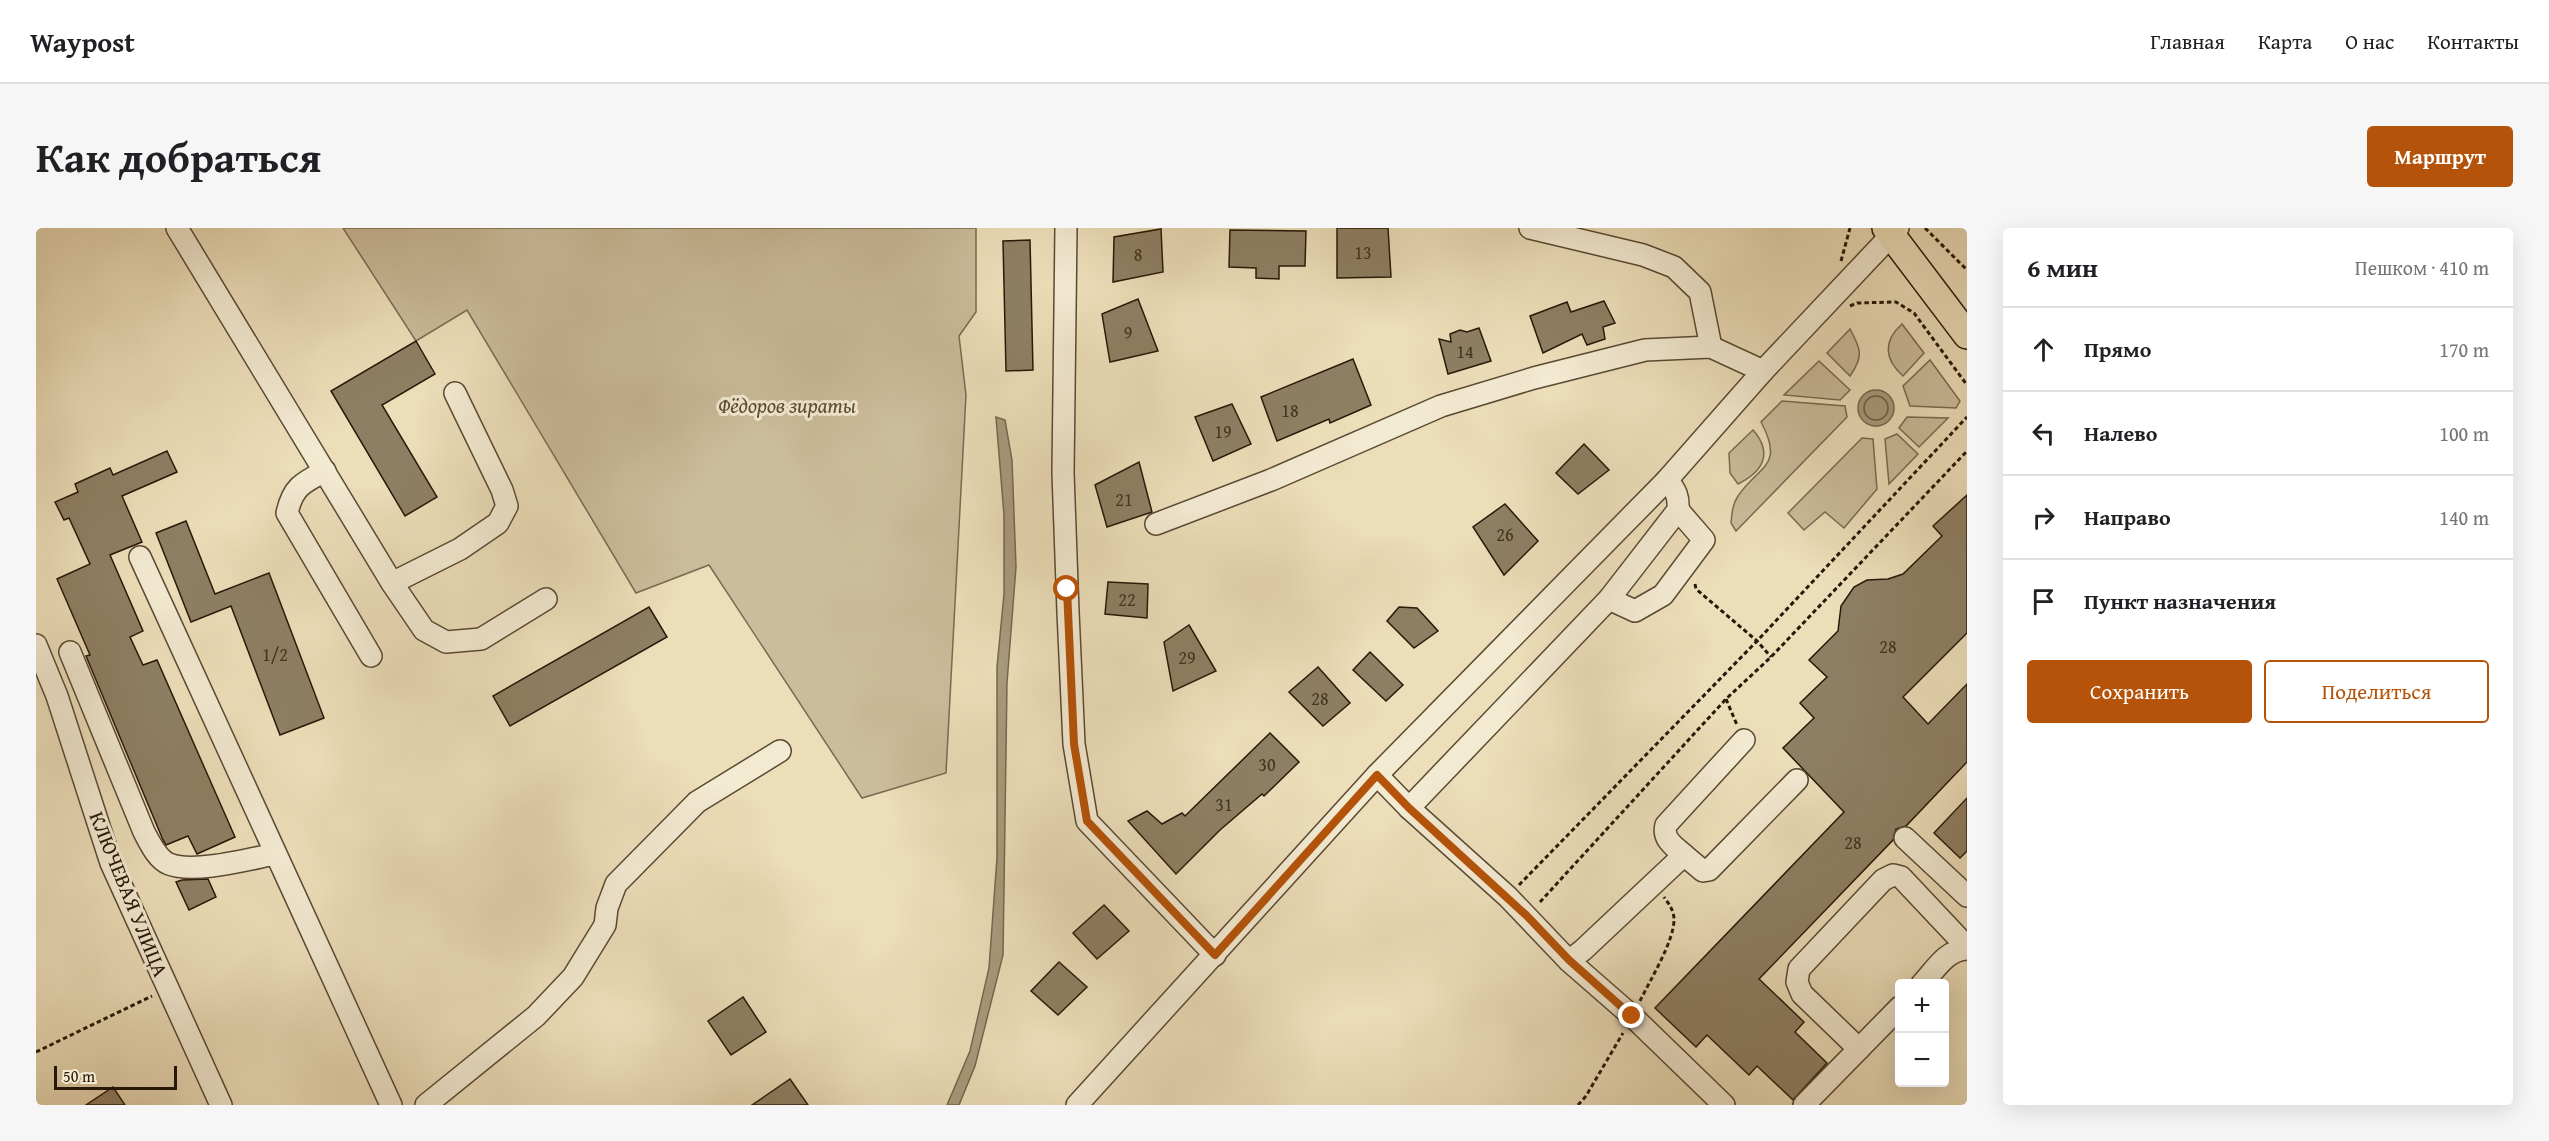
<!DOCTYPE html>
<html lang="ru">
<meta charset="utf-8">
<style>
:root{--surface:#fff;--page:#f6f6f6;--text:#202124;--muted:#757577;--line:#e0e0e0;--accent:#b45309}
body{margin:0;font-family:"Gentium Book Plus",serif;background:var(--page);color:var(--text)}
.controls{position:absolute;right:18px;bottom:18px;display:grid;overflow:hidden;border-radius:6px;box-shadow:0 6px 24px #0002}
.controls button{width:54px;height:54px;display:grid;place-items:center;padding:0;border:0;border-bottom:2px solid var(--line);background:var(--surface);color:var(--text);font:30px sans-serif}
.scale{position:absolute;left:18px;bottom:15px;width:123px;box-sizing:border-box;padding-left:6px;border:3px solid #281808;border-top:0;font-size:16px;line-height:21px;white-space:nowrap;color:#281808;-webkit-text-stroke:4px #f3ead2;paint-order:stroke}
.stop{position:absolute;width:18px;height:18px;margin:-14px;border:4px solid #b45309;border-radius:50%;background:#fff}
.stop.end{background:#b45309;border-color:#fff;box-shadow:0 2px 6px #0008}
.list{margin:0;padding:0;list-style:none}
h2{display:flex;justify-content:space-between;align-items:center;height:78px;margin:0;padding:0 24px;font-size:26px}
h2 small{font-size:20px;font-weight:400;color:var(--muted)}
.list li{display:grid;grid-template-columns:39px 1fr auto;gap:18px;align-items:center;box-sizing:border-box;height:84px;padding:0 24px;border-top:2px solid var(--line)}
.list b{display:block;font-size:22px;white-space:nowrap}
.list em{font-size:20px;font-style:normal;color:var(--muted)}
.actions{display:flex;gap:12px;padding:18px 24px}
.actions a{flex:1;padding:14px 0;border:2px solid var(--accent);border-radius:6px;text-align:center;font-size:21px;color:var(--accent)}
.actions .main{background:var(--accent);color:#fff}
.icon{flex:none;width:33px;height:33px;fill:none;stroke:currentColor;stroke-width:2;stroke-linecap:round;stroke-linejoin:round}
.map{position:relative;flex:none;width:1931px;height:877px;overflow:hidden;border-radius:6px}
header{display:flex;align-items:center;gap:36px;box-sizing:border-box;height:84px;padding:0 30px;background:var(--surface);border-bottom:2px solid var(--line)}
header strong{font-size:28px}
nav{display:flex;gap:33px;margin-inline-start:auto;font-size:21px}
.intro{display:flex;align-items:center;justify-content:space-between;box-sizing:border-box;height:144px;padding:0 36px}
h1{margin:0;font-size:42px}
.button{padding:15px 27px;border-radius:6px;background:var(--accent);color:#fff;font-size:21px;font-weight:700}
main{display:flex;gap:36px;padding:0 36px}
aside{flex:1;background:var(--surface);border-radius:6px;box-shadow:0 6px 24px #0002}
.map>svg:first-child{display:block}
.green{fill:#cbbc9b;stroke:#7a6a52;stroke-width:1.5}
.water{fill:#a99b7d;stroke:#75674e;stroke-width:1.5}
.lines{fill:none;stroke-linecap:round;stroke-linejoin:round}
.shore{stroke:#685a42;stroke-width:1.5}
.building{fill:#8e7f64;stroke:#281808;stroke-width:1.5}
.minor-casing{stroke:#594a34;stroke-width:24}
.major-casing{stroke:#281808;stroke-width:30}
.path{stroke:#281808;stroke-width:3;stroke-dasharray:4.5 3;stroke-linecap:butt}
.minor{stroke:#f3ead2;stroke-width:21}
.major{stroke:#ecdeb9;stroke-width:27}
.route{stroke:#b45309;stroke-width:8}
.labels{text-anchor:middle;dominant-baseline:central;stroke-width:6;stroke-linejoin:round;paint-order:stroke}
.number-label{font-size:18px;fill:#42321f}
.park-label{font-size:21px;font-style:italic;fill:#594934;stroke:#f3ead2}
.street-label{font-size:21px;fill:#281808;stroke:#f3ead2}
</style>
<header>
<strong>Waypost</strong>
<nav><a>Главная</a><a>Карта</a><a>О нас</a><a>Контакты</a></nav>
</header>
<div class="intro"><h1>Как добраться</h1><a class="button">Маршрут</a></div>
<main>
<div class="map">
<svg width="1931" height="877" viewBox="0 0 1931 877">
<rect width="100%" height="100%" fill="#ecdeb9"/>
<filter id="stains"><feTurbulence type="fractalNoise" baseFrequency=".00333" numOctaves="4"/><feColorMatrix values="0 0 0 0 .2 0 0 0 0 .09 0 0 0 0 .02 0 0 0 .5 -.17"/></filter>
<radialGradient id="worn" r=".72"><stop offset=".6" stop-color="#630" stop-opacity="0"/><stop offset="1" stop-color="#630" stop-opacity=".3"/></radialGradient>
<g class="green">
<polygon points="307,0 940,0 940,84 923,108 930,167 910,545 826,570 673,337 600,365 431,82 380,113"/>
<path d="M1866,96L1888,125L1867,148C1848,131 1847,113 1866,96Z"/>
<path d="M1814,101C1825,121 1828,128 1814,148L1791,125Z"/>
<polygon points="1894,132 1924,173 1920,180 1874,178 1867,158"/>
<polygon points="1783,133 1814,162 1804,172 1748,167"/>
<path d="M1746,173L1809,178L1811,189L1700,303L1695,295C1696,286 1696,277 1702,268C1723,237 1749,239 1725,194Z"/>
<polygon points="1871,189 1912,190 1883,219 1863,200"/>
<path d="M1717,202C1738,226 1726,244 1702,256L1694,245L1693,225Z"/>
<polygon points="1861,206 1882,226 1853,256 1849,211"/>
<polygon points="1826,210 1837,211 1841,261 1808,300 1789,284 1768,302 1752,285"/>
</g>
<g class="water">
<circle cx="1840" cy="180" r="18"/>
<polygon points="960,189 969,192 976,232 980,339 971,455 967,727 939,838 923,877 911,877 934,823 953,740 961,630 961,439 968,366 968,287"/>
</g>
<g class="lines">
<circle class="shore" cx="1840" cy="180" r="12"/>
</g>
<g class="building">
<polygon points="1301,0 1352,0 1355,49 1301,50"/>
<polygon points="1125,1 1127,44 1077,54 1078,9"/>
<polygon points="1194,2 1270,3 1269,38 1243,38 1243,51 1220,50 1220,40 1193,39"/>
<polygon points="994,12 997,142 970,143 967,13"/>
<polygon points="1102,71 1122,123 1074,134 1066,86"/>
<polygon points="1568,73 1579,95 1567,99 1569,111 1551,117 1546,106 1507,125 1494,88 1531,74 1535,84"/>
<polygon points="1443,100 1455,133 1412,146 1403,111 1415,114 1414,106 1424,102 1431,104"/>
<polygon points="380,113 399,146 346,177 401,269 369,288 295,163"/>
<polygon points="1317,131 1335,177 1294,195 1293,191 1241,213 1225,169"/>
<polygon points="1196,176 1215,216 1177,233 1159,189"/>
<polygon points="1548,216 1573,242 1542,266 1520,245"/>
<polygon points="131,223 141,244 86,268 106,314 74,327 107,403 94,409 107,437 121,432 199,609 161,626 152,608 130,617 127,612 50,428 54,427 21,351 54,336 33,290 28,292 19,274 42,264 39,256 74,240 77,247"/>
<polygon points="1103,234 1116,284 1071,299 1059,257"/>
<polygon points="1931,267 1931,405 1867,469 1892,496 1931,456 1931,534 1870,598 1860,601 1857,612 1723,751 1768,794 1759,804 1791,835 1757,872 1721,838 1713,847 1671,807 1660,819 1619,780 1808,584 1747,520 1778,490 1764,475 1791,449 1773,432 1802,403 1805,378 1818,359 1831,352 1852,351 1867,346 1906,308 1897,298"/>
<polygon points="1469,276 1502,313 1468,347 1437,299"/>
<polygon points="150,293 179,366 233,345 288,490 244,507 195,378 155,394 120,305"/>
<polygon points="1072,354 1112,356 1111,390 1069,386"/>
<polygon points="613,379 631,409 474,498 457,468"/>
<polygon points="1363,379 1381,380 1402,403 1378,420 1351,393"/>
<polygon points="1153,397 1180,443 1137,463 1128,414"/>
<polygon points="1334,424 1367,457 1350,473 1317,442"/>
<polygon points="1282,439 1314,475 1287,498 1253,464"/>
<polygon points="1234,505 1263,534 1228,568 1226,566 1184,602 1140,646 1092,593 1111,583 1126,596 1146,585 1149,588"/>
<polygon points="1931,570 1931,623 1924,630 1898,605"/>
<polygon points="172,651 180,669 153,682 140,654 146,652"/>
<polygon points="1068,677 1093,703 1061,731 1037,705"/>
<polygon points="1023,734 1051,759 1022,787 995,763"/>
<polygon points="707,769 730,804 695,827 672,793"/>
<polygon points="754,851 772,877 716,877"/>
<polygon points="77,859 89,877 50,877"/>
</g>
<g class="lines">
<g class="minor-casing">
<g id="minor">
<polyline points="141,0 356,355 388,402 410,414 445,411 510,371"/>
<polyline points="1030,0 1027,245 1032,384 1038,516 1051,593 1179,727"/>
<polyline points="1494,0 1607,27 1638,39 1664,64 1675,119"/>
<path d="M289,243C266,255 257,259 251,285L335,428"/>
<polyline points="1120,296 1235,252 1405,178 1498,150 1609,122 1675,119 1727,143"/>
<polyline points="104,329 355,877"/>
<polyline points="356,355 424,321 462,295 471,278 466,262 419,165"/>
<polyline points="1573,371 1599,383 1627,367 1668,312 1642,282"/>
<polyline points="0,417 21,468 75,635 185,877"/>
<path d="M34,424L108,604C114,615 121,631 133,636C158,646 213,631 239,626"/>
<polyline points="1341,547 1373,580 1472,669 1533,733 1547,722 1648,627 1667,643 1673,642 1761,552"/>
<path d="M1373,580L1573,371L1642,282C1643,269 1640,262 1631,252"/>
<polyline points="1869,610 1931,668"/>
<path d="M1648,627C1638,618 1626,611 1630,597L1708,512"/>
<polyline points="1533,733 1596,788 1688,877"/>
<path d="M1886,756C1900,741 1910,722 1931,721"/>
<polyline points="1823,821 1766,766 1761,754 1763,741 1847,652 1857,647 1865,649 1931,719"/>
<polyline points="390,877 500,788 537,749 569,697 571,680 580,656 661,574 744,523"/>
<polyline points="1041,877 1341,547 1631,252 1727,143 1862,0"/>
<polyline points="1768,877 1864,779"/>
</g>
</g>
<g class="major-casing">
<polyline id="major" points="1850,0 1931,107"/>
</g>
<g class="path">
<polyline points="1889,0 1931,42"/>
<polyline points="1805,33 1814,0"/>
<polyline points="1814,78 1821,75 1860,74 1878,85 1931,157"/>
<polyline points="1659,356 1660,361 1721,413 1735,429"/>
<polyline points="1690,471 1701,497"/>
<polyline points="1483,657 1721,413 1931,189"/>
<polyline points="1504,674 1690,471 1735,429 1931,223"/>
<path d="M1604,773C1614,752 1639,712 1638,690C1637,681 1633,676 1628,669"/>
<polyline points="0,824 116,768"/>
<polyline points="1542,877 1550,868 1587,805"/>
</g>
<use href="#minor" class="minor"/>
<use href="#major" class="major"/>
</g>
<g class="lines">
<polyline class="route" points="1031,361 1038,516 1051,593 1179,727 1341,547 1373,580 1491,688 1533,732 1596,788"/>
</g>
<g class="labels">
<g class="number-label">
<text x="1327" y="24">13</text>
<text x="1102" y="26">8</text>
<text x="1092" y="104">9</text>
<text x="1429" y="123">14</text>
<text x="1254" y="182">18</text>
<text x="1187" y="203">19</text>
<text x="1088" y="271">21</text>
<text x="1469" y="306">26</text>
<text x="1091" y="371">22</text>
<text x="1852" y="418">28</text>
<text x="239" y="426">1/2</text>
<text x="1151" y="429">29</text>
<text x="1284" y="470">28</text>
<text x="1231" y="536">30</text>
<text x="1188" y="576">31</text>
<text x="1817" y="614">28</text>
</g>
<g class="park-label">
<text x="751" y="177">Фёдоров зираты</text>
</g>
<g class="street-label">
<text transform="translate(93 666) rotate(68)">КЛЮЧЕВАЯ УЛИЦА</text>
</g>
</g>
<rect width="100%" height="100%" filter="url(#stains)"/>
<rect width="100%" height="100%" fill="url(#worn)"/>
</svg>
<div class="controls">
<button>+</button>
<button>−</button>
</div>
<div class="scale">50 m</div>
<div class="stop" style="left:1031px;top:361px"></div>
<div class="stop end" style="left:1596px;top:788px"></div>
</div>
<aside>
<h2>6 мин<small>Пешком · 410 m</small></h2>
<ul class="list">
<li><svg class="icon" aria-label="ahead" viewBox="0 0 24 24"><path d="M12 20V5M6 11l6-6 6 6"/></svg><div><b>Прямо</b></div><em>170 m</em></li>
<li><svg class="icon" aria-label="left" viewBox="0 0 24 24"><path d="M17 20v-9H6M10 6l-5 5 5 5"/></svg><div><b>Налево</b></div><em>100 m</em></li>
<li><svg class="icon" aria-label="right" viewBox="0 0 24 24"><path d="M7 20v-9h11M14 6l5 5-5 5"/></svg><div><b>Направо</b></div><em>140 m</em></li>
<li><svg class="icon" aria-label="arrive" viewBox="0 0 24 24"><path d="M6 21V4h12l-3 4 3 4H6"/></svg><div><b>Пункт назначения</b></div></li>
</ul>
<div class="actions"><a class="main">Сохранить</a><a>Поделиться</a></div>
</aside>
</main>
